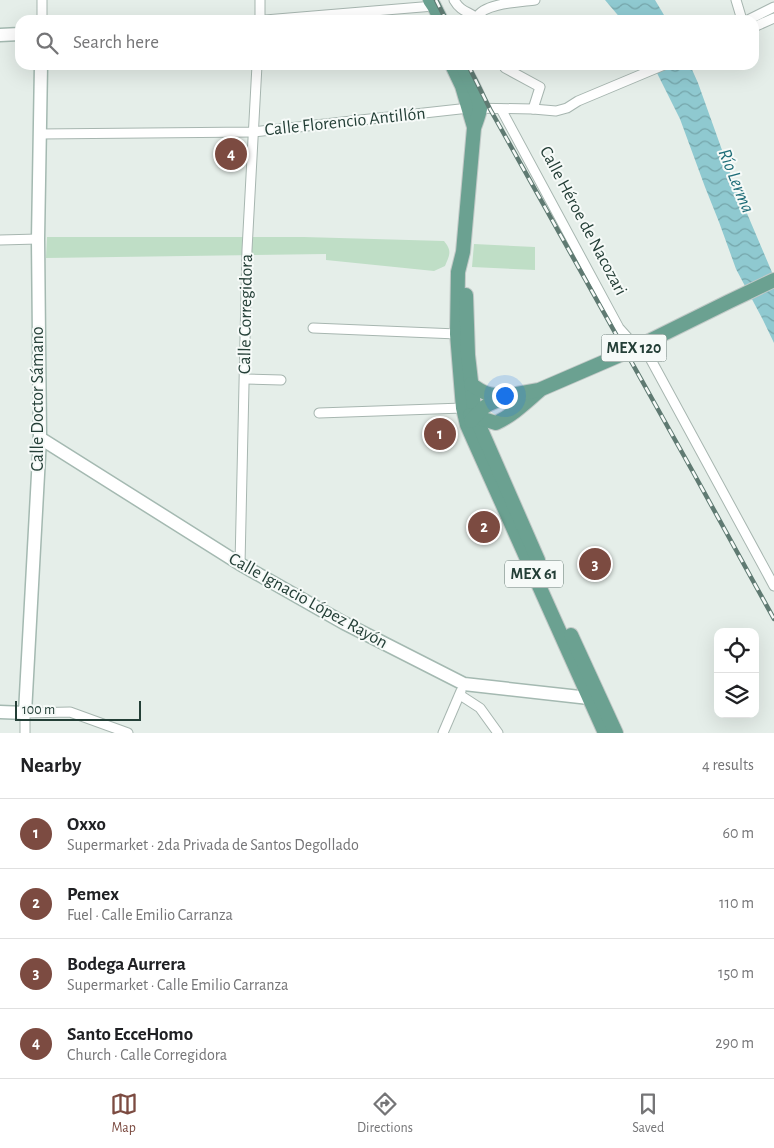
<!DOCTYPE html>
<meta charset="utf-8">
<style>
:root{--surface:#fff;--page:#f2f2f2;--text:#202124;--muted:#757577;--line:#e0e0e0;--accent:#7c4b41}
body{margin:0;font-family:"Alegreya Sans",sans-serif;background:var(--page);color:var(--text)}
.controls{position:absolute;right:15px;bottom:15px;display:grid;overflow:hidden;border-radius:10px;box-shadow:0 5px 20px #0002}
.controls button{width:45px;height:45px;display:grid;place-items:center;padding:0;border:0;border-bottom:1px solid var(--line);background:var(--surface);color:var(--text);font:25px sans-serif}
.scale{position:absolute;left:15px;bottom:12px;width:126px;box-sizing:border-box;padding-left:5px;border:2px solid #243f37;border-top:0;font-size:14px;line-height:18px;white-space:nowrap;color:#243f37;-webkit-text-stroke:4px #f6faf8;paint-order:stroke}
.you{position:absolute;left:504px;top:395px;width:18px;height:18px;margin:-12px;border:4px solid #fff;border-radius:50%;background:#1a73e8;box-shadow:0 0 0 8px #1a73e833}
.badge{display:grid;place-items:center;width:32px;height:32px;border-radius:50%;background:var(--accent);color:#fff;font-size:16px;font-weight:700}
.pin{position:absolute;translate:-50% -50%;border:2px solid #fff;box-shadow:0 1px 5px #0006}
.list{margin:0;padding:0;list-style:none}
h2{display:flex;justify-content:space-between;align-items:center;height:65px;margin:0;padding:0 20px;font-size:21px}
h2 small{font-size:16px;font-weight:400;color:var(--muted)}
.list li{display:grid;grid-template-columns:32px 1fr auto;gap:15px;align-items:center;box-sizing:border-box;height:70px;padding:0 20px;border-top:1px solid var(--line)}
.list b{display:block;font-size:19px;white-space:nowrap}
.list p{margin:0;font-size:16px;white-space:nowrap;color:var(--muted)}
.list em{font-size:16px;font-style:normal;color:var(--muted)}
.icon{flex:none;width:28px;height:28px;fill:none;stroke:currentColor;stroke-width:2;stroke-linecap:round;stroke-linejoin:round}
.map{position:relative;flex:none;width:774px;height:733px;overflow:hidden}
.search{position:absolute;background:var(--surface);box-shadow:0 5px 20px #0002;left:15px;right:15px;top:15px;height:55px;display:flex;align-items:center;gap:12px;box-sizing:border-box;padding:0 18px;border-radius:15px;color:var(--muted);font-size:19px}
.sheet{height:345px;background:var(--surface)}
nav{display:flex;justify-content:space-around;align-items:center;box-sizing:border-box;height:70px;border-top:1px solid var(--line);background:var(--surface);font-size:14px;color:var(--muted)}
nav a{display:grid;justify-items:center;gap:2px}
nav .on{color:var(--accent)}
.map>svg:first-child{display:block}
.grass{fill:#bfdec6}
.water{fill:url(#water-waves)}
.lines{fill:none;stroke-linecap:round;stroke-linejoin:round}
.street-casing{stroke:#a7b6b0;stroke-width:11}
.secondary-casing{stroke:#a4b9b1;stroke-width:15}
.primary-casing{stroke:#c2c9c7;stroke-width:16}
.street{stroke:#fff;stroke-width:9}
.secondary{stroke:#fff;stroke-width:12}
.primary{stroke:#6ba191;stroke-width:14}
.rail-casing{stroke:#5f7a72;stroke-width:4.5}
.rail{stroke:#f6faf8;stroke-width:2.5;stroke-dasharray:8;stroke-linecap:butt}
.labels{text-anchor:middle;dominant-baseline:central;stroke-width:4;stroke-linejoin:round;paint-order:stroke}
.shield{fill:#f6faf8;stroke:#637771;stroke-width:1}
.shield-label{font-size:16px;font-weight:bold;fill:#243f37}
.street-label{font-size:18px;fill:#243f37;stroke:#f6faf8}
.water-label{font-size:19px;font-style:italic;fill:#206e79;stroke:#f6faf8}
</style>
<div class="map">
<svg width="774" height="733" viewBox="0 0 774 733">
<defs>
<pattern id="water-waves" width="16" height="10" patternUnits="userSpaceOnUse" patternTransform="scale(1.25)"><rect width="16" height="10" fill="#8fc9d0"/><path d="M0 5q4-4 8 0t8 0" fill="none" stroke="#75a5aa"/></pattern>
</defs>
<rect width="100%" height="100%" fill="#e5eee9"/>
<g class="grass">
<path d="M47,237H304L444,241C452,251 450,254 445,266L434,271L326,260V254L46,258Z"/>
<polygon points="474,244 535,247 535,270 472,267"/>
</g>
<g class="water">
<polygon points="605,0 655,0 667,20 622,20"/>
<polygon points="653,65 690,65 698,83 732,178 774,277 774,343 763,320 736,269 719,222 705,187 680,119"/>
</g>
<g class="lines">
<g class="street-casing">
<g id="street">
<path d="M454,0C462,14 471,11 478,20"/>
<polyline points="736,0 742,20"/>
<path d="M477,17C484,3 521,2 535,0"/>
<polyline points="42,20 42,0"/>
<polyline points="260,20 260,0"/>
<polyline points="265,20 434,6"/>
<polyline points="748,20 774,7"/>
<polyline points="754,27 774,18"/>
<polyline points="503,65 505,68 540,87 533,109"/>
<polyline points="501,109 619,328 636,347 650,358 774,586"/>
<polyline points="40,134 253,132 469,108 533,109 556,111 567,108 578,101 664,65"/>
<polyline points="0,240 38,239"/>
<polyline points="313,328 457,334"/>
<polyline points="245,379 281,380"/>
<polyline points="319,413 463,408"/>
<polyline points="240,564 247,250 257,65"/>
<polyline points="460,695 480,708 498,733"/>
<polyline points="25,733 25,713 70,712 128,733"/>
<polyline points="443,733 461,691"/>
</g>
</g>
<g class="secondary-casing">
<g id="secondary">
<polyline points="0,35 20,34"/>
<polyline points="40,438 240,564 344,623 464,684 598,699"/>
<polyline points="0,712 25,713 40,438 38,239 41,65"/>
</g>
</g>
<g class="primary-casing">
<g id="primary">
<polyline points="430,0 434,6 441,20"/>
<polyline points="452,65 462,86 474,127"/>
<path d="M462,65C467,76 481,97 480,109C479,115 476,122 474,128L463,252L458,272L457,334L463,408L467,425L475,443L605,733"/>
<polyline points="466,295 468,355 475,416 538,560"/>
<path d="M471,384C484,394 489,395 505,396"/>
<path d="M470,415L496,423C513,415 525,403 539,391"/>
<polyline points="471,421 483,408 489,404 511,395 539,390 627,352 728,302 774,280"/>
<polyline points="571,635 616,733"/>
</g>
</g>
<use href="#street" class="street"/>
<use href="#secondary" class="secondary"/>
<use href="#primary" class="primary"/>
<g class="rail-casing">
<g id="rail">
<polyline points="436,0 446,20"/>
<polyline points="468,65 490,109 693,472 774,619"/>
</g>
</g>
<use href="#rail" class="rail"/>
</g>
<g class="labels">
<g class="shield">
<rect x="601.5" y="334.5" width="65" height="27" rx="4"/>
<rect x="505" y="560.5" width="58" height="27" rx="4"/>
</g>
<g class="shield-label">
<text x="634" y="348">MEX 120</text>
<text x="534" y="574">MEX 61</text>
</g>
<g class="street-label">
<text transform="translate(345 122) rotate(-6)">Calle Florencio Antillón</text>
<text transform="translate(583 221) rotate(62)">Calle Héroe de Nacozari</text>
<text transform="translate(246 314) rotate(-89)">Calle Corregidora</text>
<text transform="translate(38 399) rotate(-90)">Calle Doctor Sámano</text>
<text transform="translate(308 601) rotate(29)">Calle Ignacio López Rayón</text>
</g>
<g class="water-label">
<text transform="translate(736 181) rotate(68)">Río Lerma</text>
</g>
</g>
</svg>
<div class="controls">
<button><svg class="icon" aria-label="locate" viewBox="0 0 24 24"><circle cx="12" cy="12" r="6"/><path d="M12 2v4M12 18v4M2 12h4M18 12h4"/></svg></button>
<button><svg class="icon" aria-label="layers" viewBox="0 0 24 24"><path d="M12 4l9 5-9 5-9-5zM3 14l9 5 9-5"/></svg></button>
</div>
<div class="scale">100 m</div>
<div class="you"></div>
<div class="pin badge" style="left:440px;top:434px">1</div>
<div class="pin badge" style="left:484px;top:527px">2</div>
<div class="pin badge" style="left:595px;top:564px">3</div>
<div class="pin badge" style="left:231px;top:154px">4</div>
<div class="search"><svg class="icon" aria-label="search" viewBox="0 0 24 24"><circle cx="10" cy="10" r="6"/><path d="M15 15l6 6"/></svg>Search here</div>
</div>
<section class="sheet">
<h2>Nearby<small>4 results</small></h2>
<ul class="list">
<li><span class="badge">1</span><div><b>Oxxo</b><p>Supermarket · 2da Privada de Santos Degollado</p></div><em>60 m</em></li>
<li><span class="badge">2</span><div><b>Pemex</b><p>Fuel · Calle Emilio Carranza</p></div><em>110 m</em></li>
<li><span class="badge">3</span><div><b>Bodega Aurrera</b><p>Supermarket · Calle Emilio Carranza</p></div><em>150 m</em></li>
<li><span class="badge">4</span><div><b>Santo EcceHomo</b><p>Church · Calle Corregidora</p></div><em>290 m</em></li>
</ul>
</section>
<nav>
<a class="on"><svg class="icon" aria-label="map" viewBox="0 0 24 24"><path d="M3 6l6-2 6 2 6-2v14l-6 2-6-2-6 2zM9 4v14M15 6v14"/></svg>Map</a>
<a><svg class="icon" aria-label="directions" viewBox="0 0 24 24"><path d="M12 3l9 9-9 9-9-9zM9 14v-3h6M13 9l2 2-2 2"/></svg>Directions</a>
<a><svg class="icon" aria-label="saved" viewBox="0 0 24 24"><path d="M7 4h10v16l-5-4-5 4z"/></svg>Saved</a>
</nav>
